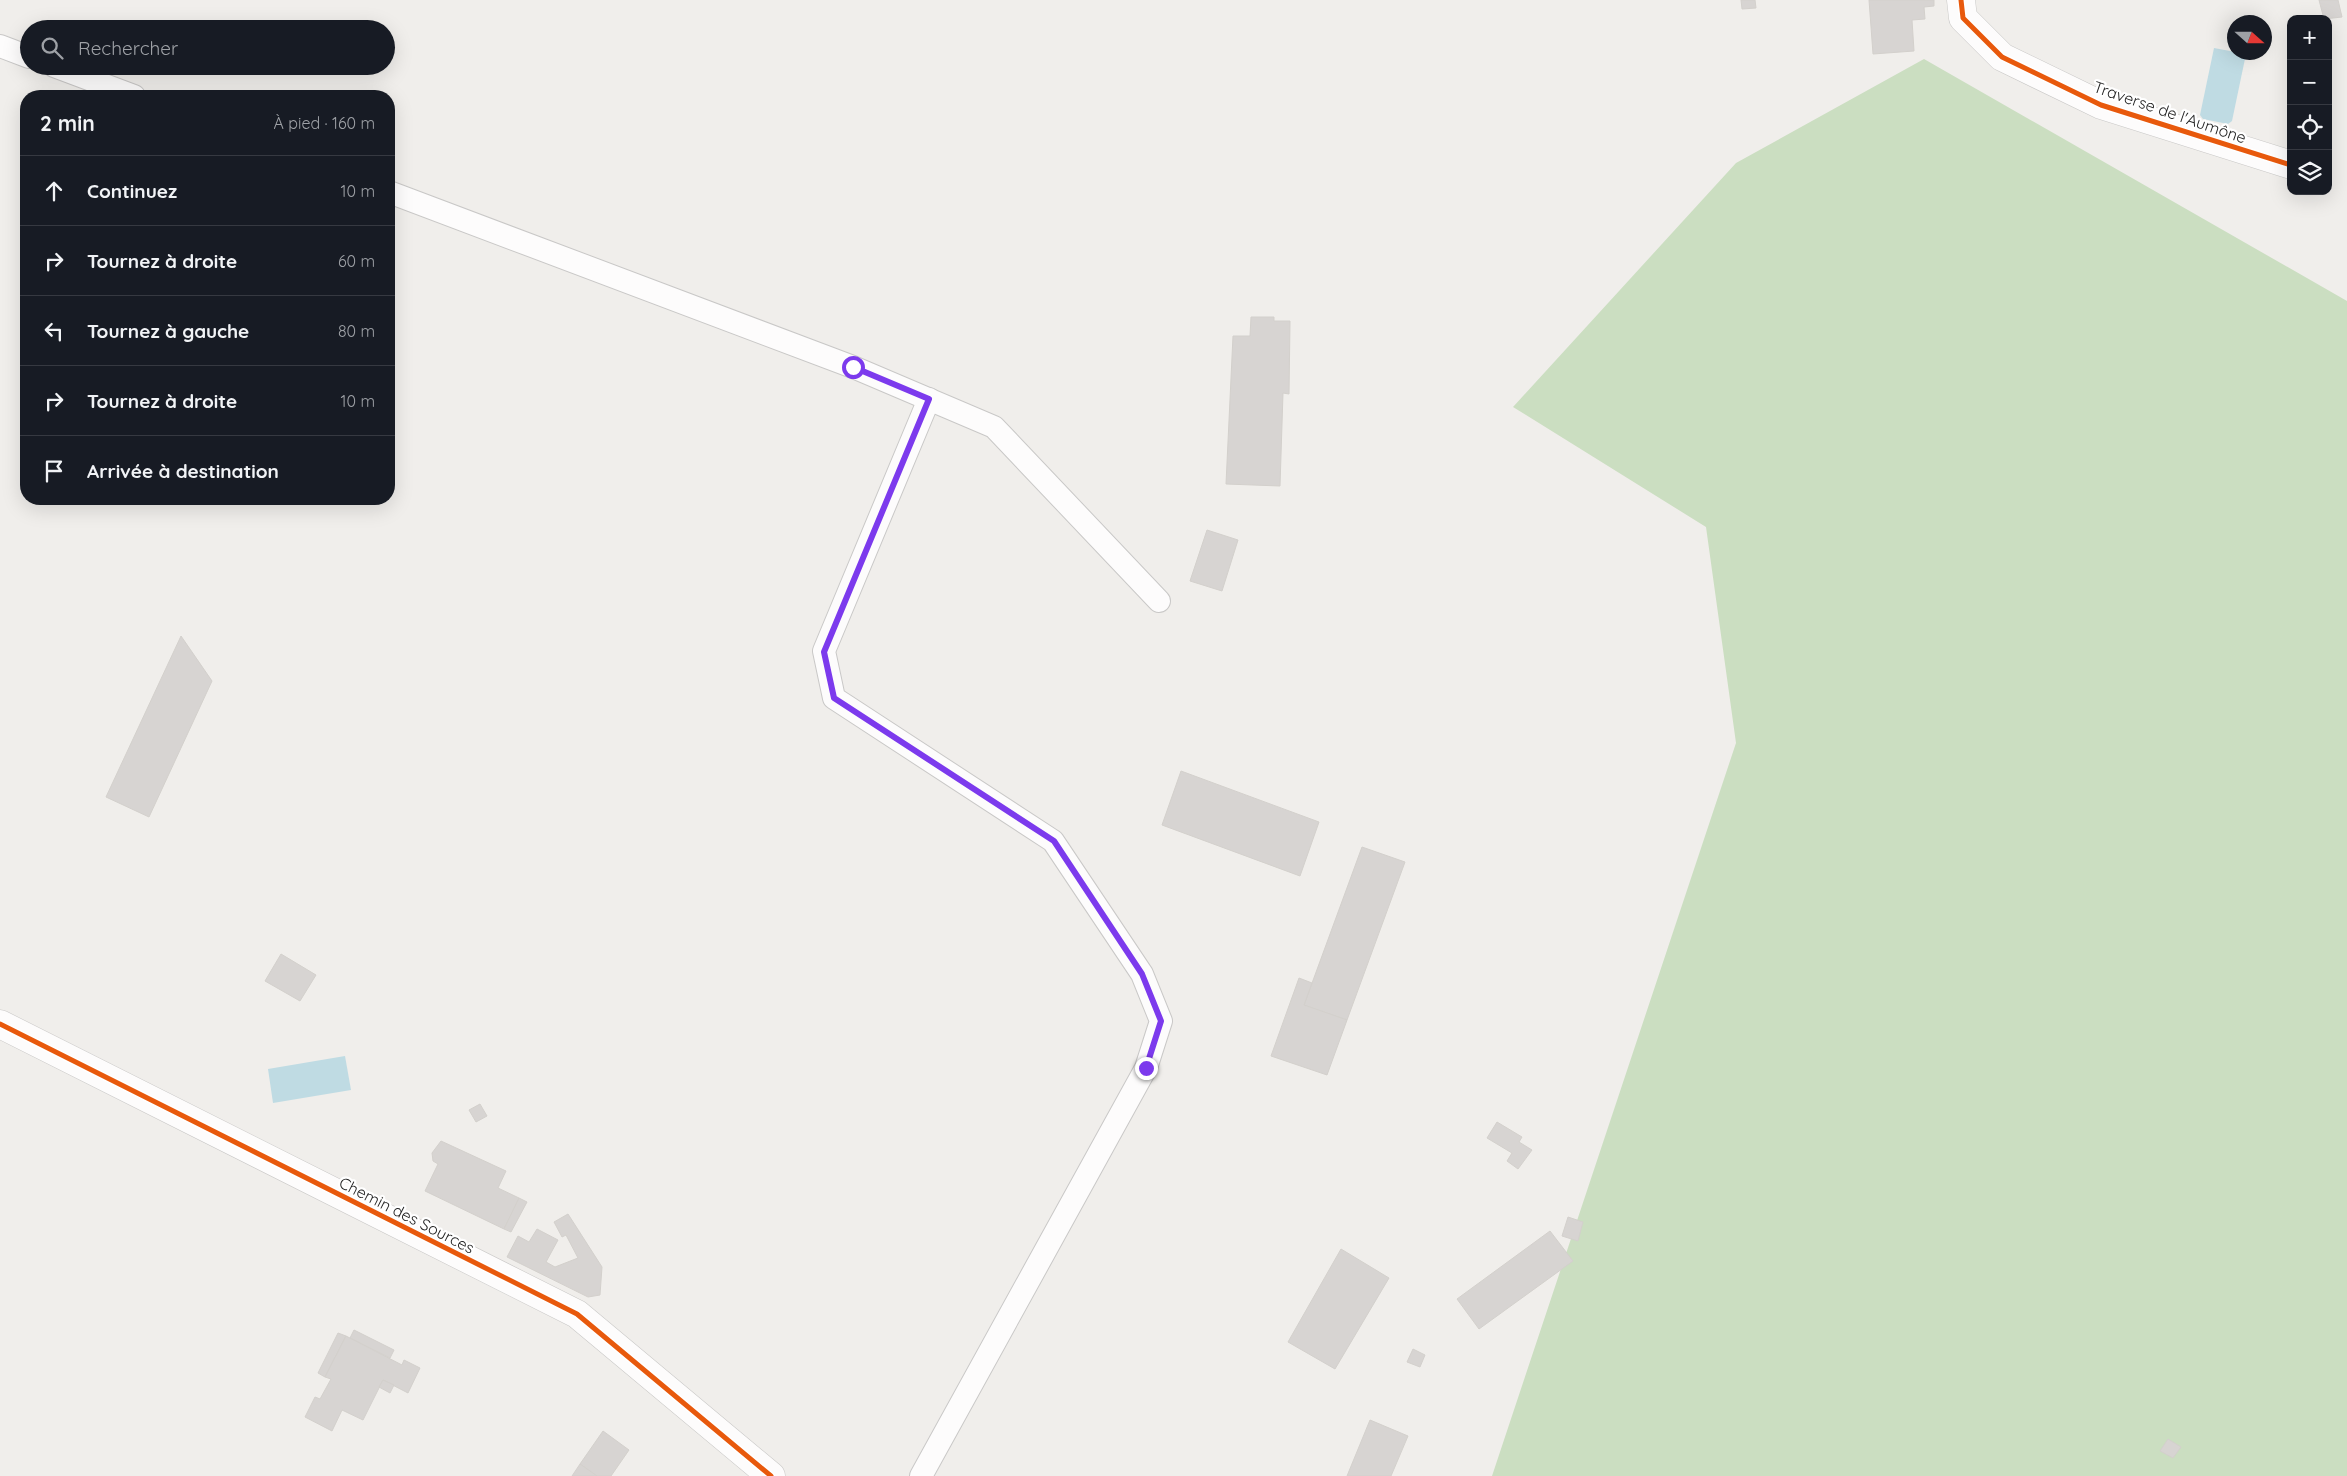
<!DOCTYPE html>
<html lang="fr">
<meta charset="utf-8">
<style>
:root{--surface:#171b24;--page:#20242c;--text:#f1f3f6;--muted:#9ea1a6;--line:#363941}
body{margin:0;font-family:Quicksand,sans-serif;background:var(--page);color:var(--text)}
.controls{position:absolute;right:15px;top:15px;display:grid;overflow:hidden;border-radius:10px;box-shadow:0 5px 20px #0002}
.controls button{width:45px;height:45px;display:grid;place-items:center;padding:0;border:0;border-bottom:1px solid var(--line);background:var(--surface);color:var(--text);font:25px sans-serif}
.compass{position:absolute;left:2227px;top:15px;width:45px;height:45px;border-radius:50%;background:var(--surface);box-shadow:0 5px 20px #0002;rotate:111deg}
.stop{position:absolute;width:15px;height:15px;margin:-11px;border:4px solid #7c3aed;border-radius:50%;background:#fff}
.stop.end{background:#7c3aed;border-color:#fff;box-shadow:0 1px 5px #0008}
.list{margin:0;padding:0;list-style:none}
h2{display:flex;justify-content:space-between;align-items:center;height:65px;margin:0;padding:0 20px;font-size:21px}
h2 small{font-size:16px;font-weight:400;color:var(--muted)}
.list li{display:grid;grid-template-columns:32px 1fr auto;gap:15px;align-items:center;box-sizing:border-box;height:70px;padding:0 20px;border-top:1px solid var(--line)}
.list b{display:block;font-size:19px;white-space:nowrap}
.list em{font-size:16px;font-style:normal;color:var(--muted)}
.icon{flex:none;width:28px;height:28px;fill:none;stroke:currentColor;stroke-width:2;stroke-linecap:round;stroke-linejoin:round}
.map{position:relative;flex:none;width:2347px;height:1476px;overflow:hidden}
.search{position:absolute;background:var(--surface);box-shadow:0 5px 20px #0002;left:20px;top:20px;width:375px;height:55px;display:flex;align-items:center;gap:12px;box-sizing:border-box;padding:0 18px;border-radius:28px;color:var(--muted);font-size:19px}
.panel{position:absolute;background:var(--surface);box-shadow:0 5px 20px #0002;left:20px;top:90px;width:375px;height:415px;border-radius:20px}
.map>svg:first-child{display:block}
.forest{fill:#cbdec1}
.water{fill:#bfdbe3}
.building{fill:#d7d4d2;stroke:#d3d0cc}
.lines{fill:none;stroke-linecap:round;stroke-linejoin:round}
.lane-casing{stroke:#c9c8c7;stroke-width:24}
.street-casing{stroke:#c9c8c7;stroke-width:29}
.lane{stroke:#fdfcfc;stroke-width:22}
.street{stroke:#fdfcfc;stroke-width:28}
.cycleway-casing{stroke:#fff;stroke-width:8}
.cycleway{stroke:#e8590c;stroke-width:5}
.route{stroke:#7c3aed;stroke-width:6}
.labels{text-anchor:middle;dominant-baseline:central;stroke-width:4.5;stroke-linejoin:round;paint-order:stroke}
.street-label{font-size:16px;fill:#222;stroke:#fff}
</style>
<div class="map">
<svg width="2347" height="1476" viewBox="0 0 2347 1476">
<rect width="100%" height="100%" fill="#f0eeeb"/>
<polygon class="forest" points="1924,59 2347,301 2347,1476 1492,1476 1736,743 1706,527 1513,407 1736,163"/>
<g class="water">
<polygon points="2214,48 2246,54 2232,121 2228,124 2203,119 2200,115"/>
<polygon points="345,1056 351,1090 273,1103 268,1069"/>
</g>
<g class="building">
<polygon points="1741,0 1755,0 1756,8 1742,9"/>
<polygon points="1869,0 1934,0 1934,6 1924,7 1925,19 1912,20 1914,51 1873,54"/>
<polygon points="2319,0 2338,0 2342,17 2324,19"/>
<polygon points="1251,317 1274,317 1274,321 1290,321 1289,394 1283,393 1280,486 1226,484 1233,336 1250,336"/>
<polygon points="1207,530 1238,540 1222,591 1190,581"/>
<polygon points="181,636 212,681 149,817 106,797"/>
<polygon points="1181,771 1319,822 1300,876 1162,825"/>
<polygon points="1362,847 1405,862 1347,1020 1304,1005"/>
<polygon points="281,954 316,975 300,1001 265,981"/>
<polygon points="1299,978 1312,983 1304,1005 1347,1020 1327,1075 1271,1056"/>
<polygon points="480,1104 487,1116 476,1122 469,1110"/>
<polygon points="1497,1122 1522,1137 1519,1142 1532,1150 1518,1169 1507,1161 1512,1153 1487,1138"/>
<polygon points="441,1141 506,1171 498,1188 519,1198 504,1229 425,1191 438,1164 433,1161 432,1153"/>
<polygon points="519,1198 527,1202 511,1232 504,1229"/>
<polygon points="568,1214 602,1267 600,1295 588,1297 507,1257 518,1236 529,1242 537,1229 558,1240 546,1262 555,1267 578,1258 566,1235 562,1237 554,1222"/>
<polygon points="1568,1217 1583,1222 1578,1241 1562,1236"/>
<polygon points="1550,1231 1573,1261 1479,1329 1457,1299"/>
<polygon points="1341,1249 1389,1278 1335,1369 1288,1342"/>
<polygon points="354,1330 394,1350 390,1358 350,1338"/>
<polygon points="338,1333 346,1336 325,1377 318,1373"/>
<polygon points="346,1336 402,1365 404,1360 420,1368 408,1393 383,1380 363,1420 342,1410 332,1431 305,1417 315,1397 320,1399 331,1379 325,1377"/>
<polygon points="1413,1349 1425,1355 1420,1367 1407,1362"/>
<polygon points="383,1380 394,1385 390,1393 379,1387"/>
<polygon points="1370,1420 1408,1436 1391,1476 1347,1476"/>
<polygon points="603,1431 629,1450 611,1476 597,1476 580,1464"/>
<polygon points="2168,1439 2181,1447 2173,1458 2160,1451"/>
<polygon points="580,1464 597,1476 572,1476"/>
</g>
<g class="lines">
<g class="lane-casing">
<g id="lane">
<polyline points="0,46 29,57"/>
<polyline points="54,66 134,96"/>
<polyline points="389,192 853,367 994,427 1159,601"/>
<polyline points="921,1476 1146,1068 1161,1021 1142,974 1053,841 834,698 824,651 929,399"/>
</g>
</g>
<g class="street-casing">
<g id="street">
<polyline points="1961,0 1963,18 2002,57 2101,105 2291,165"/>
<polyline points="0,1024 577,1314 771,1476"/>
</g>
</g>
<use href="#lane" class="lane"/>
<use href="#street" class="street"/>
<g class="cycleway-casing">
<g id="cycleway">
<polyline points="1961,0 1963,18 2002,57 2101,105 2291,165"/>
<polyline points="0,1024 577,1314 771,1476"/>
</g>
</g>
<use href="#cycleway" class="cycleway"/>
</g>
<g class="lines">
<polyline class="route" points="853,367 929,399 824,652 834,698 1054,841 1142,974 1161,1021 1146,1068"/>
</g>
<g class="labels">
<g class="street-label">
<text transform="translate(2170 112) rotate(19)">Traverse de l'Aumône</text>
<text transform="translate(407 1215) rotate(27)">Chemin des Sources</text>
</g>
</g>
</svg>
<div class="controls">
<button>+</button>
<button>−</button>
<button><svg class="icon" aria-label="locate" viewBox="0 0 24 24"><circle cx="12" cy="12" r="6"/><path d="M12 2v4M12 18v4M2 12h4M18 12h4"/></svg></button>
<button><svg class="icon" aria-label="layers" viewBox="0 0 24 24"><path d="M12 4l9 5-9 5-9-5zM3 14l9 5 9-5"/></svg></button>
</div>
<svg class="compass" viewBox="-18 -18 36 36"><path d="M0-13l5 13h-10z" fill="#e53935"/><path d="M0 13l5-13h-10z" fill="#9ea1a6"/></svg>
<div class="stop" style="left:853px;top:367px"></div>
<div class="stop end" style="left:1146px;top:1068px"></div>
<div class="search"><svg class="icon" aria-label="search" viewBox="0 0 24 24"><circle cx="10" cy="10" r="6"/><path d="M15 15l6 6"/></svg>Rechercher</div>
<section class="panel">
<h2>2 min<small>À pied · 160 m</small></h2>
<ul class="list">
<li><svg class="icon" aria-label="ahead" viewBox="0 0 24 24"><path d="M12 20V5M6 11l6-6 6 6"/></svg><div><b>Continuez</b></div><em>10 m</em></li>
<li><svg class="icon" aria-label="right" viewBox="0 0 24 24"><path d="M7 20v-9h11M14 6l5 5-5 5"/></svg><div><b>Tournez à droite</b></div><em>60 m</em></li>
<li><svg class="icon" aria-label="left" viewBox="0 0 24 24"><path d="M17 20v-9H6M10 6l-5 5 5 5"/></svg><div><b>Tournez à gauche</b></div><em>80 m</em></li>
<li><svg class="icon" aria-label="right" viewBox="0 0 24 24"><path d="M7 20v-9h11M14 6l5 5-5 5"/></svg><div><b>Tournez à droite</b></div><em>10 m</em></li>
<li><svg class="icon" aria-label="arrive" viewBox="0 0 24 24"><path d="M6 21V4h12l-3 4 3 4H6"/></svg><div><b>Arrivée à destination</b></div></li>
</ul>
</section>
</div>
